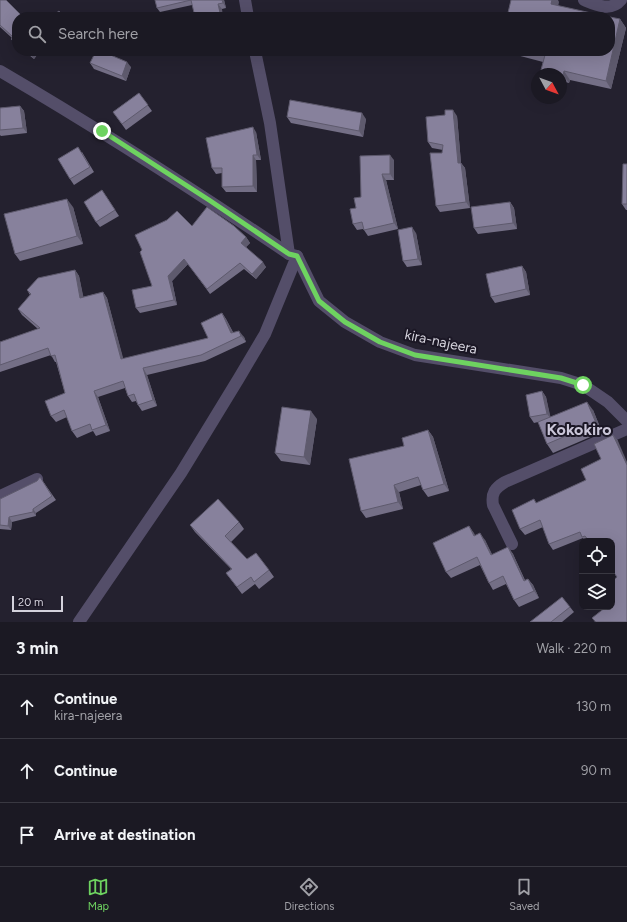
<!DOCTYPE html>
<meta charset="utf-8">
<style>
:root{--surface:#1b1923;--page:#24222b;--text:#f1f3f6;--muted:#a0a0a6;--line:#393841;--accent:#6ed360}
body{margin:0;font-family:Figtree,sans-serif;background:var(--page);color:var(--text)}
.controls{position:absolute;right:12px;bottom:12px;display:grid;overflow:hidden;border-radius:8px;box-shadow:0 4px 16px #0002}
.controls button{width:36px;height:36px;display:grid;place-items:center;padding:0;border:0;border-bottom:1px solid var(--line);background:var(--surface);color:var(--text);font:20px sans-serif}
.compass{position:absolute;left:531px;top:68px;width:36px;height:36px;border-radius:50%;background:var(--surface);box-shadow:0 4px 16px #0002;rotate:131deg}
.scale{position:absolute;left:12px;bottom:10px;width:51px;box-sizing:border-box;padding-left:4px;border:2px solid #d4d2dc;border-top:0;font-size:11px;line-height:14px;white-space:nowrap;color:#d4d2dc;-webkit-text-stroke:3px #1b1725;paint-order:stroke}
.stop{position:absolute;width:12px;height:12px;margin:-9px;border:3px solid #6ed360;border-radius:50%;background:#fff}
.stop.end{background:#6ed360;border-color:#fff;box-shadow:0 1px 4px #0008}
.list{margin:0;padding:0;list-style:none}
h2{display:flex;justify-content:space-between;align-items:center;height:52px;margin:0;padding:0 16px;font-size:17px}
h2 small{font-size:13px;font-weight:400;color:var(--muted)}
.list li{display:grid;grid-template-columns:26px 1fr auto;gap:12px;align-items:center;box-sizing:border-box;height:64px;padding:0 16px;border-top:1px solid var(--line)}
.list b{display:block;font-size:15px;white-space:nowrap}
.list p{margin:0;font-size:13px;white-space:nowrap;color:var(--muted)}
.list em{font-size:13px;font-style:normal;color:var(--muted)}
.icon{flex:none;width:22px;height:22px;fill:none;stroke:currentColor;stroke-width:2;stroke-linecap:round;stroke-linejoin:round}
.map{position:relative;flex:none;width:627px;height:622px;overflow:hidden}
.search{position:absolute;background:var(--surface);box-shadow:0 4px 16px #0002;left:12px;right:12px;top:12px;height:44px;display:flex;align-items:center;gap:10px;box-sizing:border-box;padding:0 14px;border-radius:16px;color:var(--muted);font-size:15px}
.sheet{height:244px;background:var(--surface)}
nav{display:flex;justify-content:space-around;align-items:center;box-sizing:border-box;height:56px;border-top:1px solid var(--line);background:var(--surface);font-size:11px;color:var(--muted)}
nav a{display:grid;justify-items:center;gap:2px}
nav .on{color:var(--accent)}
.map>svg:first-child{display:block}
.lines{fill:none;stroke-linecap:round;stroke-linejoin:round}
.minor{stroke:#544e69;stroke-width:12}
.wall{fill:#746f86}
.shaded-wall{fill:#5e5a6d}
.building{fill:#87819c;stroke:#5e5a6d}
.route{stroke:#6ed360;stroke-width:5}
.labels{text-anchor:middle;dominant-baseline:central;stroke-width:4;stroke-linejoin:round;paint-order:stroke}
.street-label{font-size:14px;fill:#d4d2dc;stroke:#1b1725}
.quarter-label{font-size:16px;font-weight:bold;fill:#cac6d8;stroke:#1b1725}
</style>
<div class="map">
<svg width="627" height="622" viewBox="0 0 627 622">
<rect width="100%" height="100%" fill="#24212f"/>
<g class="lines">
<g class="minor">
<polyline points="245,0 248,17"/>
<path d="M584,0C596,5 611,12 621,0"/>
<polyline points="255,51 270,123 289,254 297,256 319,301 345,322 380,342 415,355 561,378 583,385 608,402 627,421"/>
<path d="M0,71C99,129 194,190 289,254"/>
<polyline points="0,496 37,479"/>
<path d="M512,544L493,505C491,493 495,488 505,482L627,429"/>
<polyline points="79,622 181,473 239,378 265,334 297,256"/>
</g>
</g>
<g class="wall">
<polygon points="0,0 17,17 17,45 15,44 11,39 12,38 0,27"/>
<polygon points="155,0 224,0 226,8 222,9 192,5 160,12 157,8"/>
<polygon points="620,19 626,28 611,89 570,80 569,83 561,81 561,74 544,74 541,70 543,62 501,51 610,51"/>
<polygon points="24,51 40,51 34,59"/>
<polygon points="90,63 131,67 126,81 94,69"/>
<polygon points="139,93 152,111 126,130 113,112"/>
<polygon points="20,106 24,111 27,133 1,136 0,135 0,108"/>
<polygon points="457,116 461,163 465,168 470,208 440,212 436,206 443,150 432,148 428,142"/>
<polygon points="287,117 366,119 363,137 291,123"/>
<polygon points="256,132 261,160 256,160 257,192 226,192 222,187 222,173 216,174 212,168"/>
<polygon points="82,152 94,172 74,185 70,179"/>
<polygon points="394,160 394,180 386,180 398,229 368,236 364,230 363,229 357,230 353,224 356,208 361,197"/>
<polygon points="627,164 627,210 626,210 622,204"/>
<polygon points="106,196 119,216 100,227 96,222"/>
<polygon points="510,202 514,208 517,229 478,234 474,228"/>
<polygon points="73,207 83,244 20,261 15,254"/>
<polygon points="192,226 246,237 250,243 246,247 266,267 256,279 244,269 210,294 188,264 172,281 177,305 140,313 136,308"/>
<polygon points="416,233 422,265 407,267 403,261"/>
<polygon points="522,266 526,272 530,295 495,303 491,297"/>
<polygon points="75,270 79,276 83,297 103,292 107,298 123,359 208,338 222,313 226,319 233,332 244,337 246,342 205,361 147,375 157,406 142,411 138,405 136,401 132,402 128,396 125,388 98,397 110,431 96,436 93,431 77,438 72,431 67,417 56,422 51,416 65,393 56,362 55,362 51,355 0,372 0,342 38,329 22,315 18,309 30,295 27,290"/>
<polygon points="542,391 546,397 550,417 593,410 602,432 553,453 547,444 538,422 534,423 530,417"/>
<polygon points="317,419 310,465 281,461 275,453"/>
<polygon points="428,430 433,437 449,491 428,497 423,490 421,485 399,492 403,509 366,518 361,511 404,446"/>
<polygon points="613,435 618,441 627,622 595,622 592,618 606,607 617,577 612,571 612,541 585,541 583,538 553,550 549,544 543,527 525,535 520,529 537,503 586,480 601,459"/>
<polygon points="40,477 56,500 36,513 36,516 12,522 11,530 0,529 0,499 37,481"/>
<polygon points="239,522 244,529 231,542 247,559 269,570 274,577 259,589 255,584 242,594 226,573 231,569 195,532 190,525"/>
<polygon points="469,526 475,536 485,540 492,555 508,547 513,554 525,580 528,579 533,585 539,598 519,607 514,600 506,584 493,590 489,583 480,565 451,578 446,572"/>
<polygon points="570,607 574,612 562,622 530,622"/>
</g>
<g class="shaded-wall">
<polygon points="222,0 224,0 226,8 223,3"/>
<polygon points="552,0 558,0 559,2 557,12 551,4"/>
<polygon points="218,4 222,9 223,17 221,17"/>
<polygon points="620,19 626,28 611,89 606,81"/>
<polygon points="33,51 40,51 34,59 30,54"/>
<polygon points="127,62 131,67 126,81 122,76"/>
<polygon points="564,71 570,80 569,83 563,75"/>
<polygon points="20,106 24,111 27,133 23,128"/>
<polygon points="453,110 457,116 461,163 465,168 470,208 466,202 458,163"/>
<polygon points="362,113 366,119 363,137 359,131"/>
<polygon points="253,127 256,132 261,160 257,155"/>
<polygon points="253,155 256,160 257,192 253,186"/>
<polygon points="390,155 394,160 394,180 390,174"/>
<polygon points="382,174 386,180 398,229 394,223"/>
<polygon points="67,199 73,207 83,244 77,236"/>
<polygon points="510,202 514,208 517,229 513,223"/>
<polygon points="412,227 416,233 422,265 418,259"/>
<polygon points="246,237 250,243 245,248 241,243"/>
<polygon points="184,259 188,264 172,281 177,305 174,300 168,276"/>
<polygon points="263,262 266,267 256,279 252,274"/>
<polygon points="522,266 526,272 530,295 526,289"/>
<polygon points="75,270 79,276 85,304 80,298"/>
<polygon points="103,292 107,298 125,365 121,359"/>
<polygon points="222,313 226,319 236,339 231,333"/>
<polygon points="239,331 244,337 246,342 241,336"/>
<polygon points="143,368 147,375 157,406 153,400"/>
<polygon points="94,391 98,397 110,431 106,425"/>
<polygon points="542,391 546,397 551,419 547,414"/>
<polygon points="587,402 593,410 602,432 596,423"/>
<polygon points="311,411 317,419 310,465 304,457"/>
<polygon points="428,430 433,437 449,491 444,484"/>
<polygon points="613,435 618,441 627,462 627,465"/>
<polygon points="394,485 399,492 403,509 398,502"/>
<polygon points="33,509 36,513 36,516 33,512"/>
<polygon points="9,517 12,522 11,530 8,526"/>
<polygon points="469,526 474,533 479,543 474,536"/>
<polygon points="480,533 485,540 496,562 491,555"/>
<polygon points="508,547 513,554 528,588 524,581"/>
<polygon points="528,579 533,585 539,598 534,591"/>
</g>
<g class="building">
<polygon points="0,0 6,0 23,17 17,17 17,43 11,39 13,37 0,25"/>
<polygon points="155,0 222,0 223,3 218,4 221,17 195,17 191,0 157,8"/>
<polygon points="511,0 552,0 551,4 609,17 507,17"/>
<polygon points="59,11 62,14 60,17 51,17"/>
<polygon points="159,15 160,17 149,17"/>
<polygon points="610,17 620,19 606,81 564,71 563,75 561,74 541,70 545,55 528,51 610,51"/>
<polygon points="27,51 33,51 30,54"/>
<polygon points="96,51 101,51 127,62 122,76 90,63"/>
<polygon points="139,93 148,105 122,124 113,112"/>
<polygon points="290,100 362,113 359,131 287,117"/>
<polygon points="20,106 23,128 0,130 0,108"/>
<polygon points="445,110 453,110 458,163 461,163 466,202 436,206 430,153 442,153 443,145 428,142 426,117 445,115"/>
<polygon points="253,127 257,155 253,155 253,186 222,187 222,168 212,168 206,138"/>
<polygon points="78,147 90,167 70,179 58,159"/>
<polygon points="390,155 390,174 382,174 394,223 364,230 362,222 353,224 350,209 356,208 354,198 361,197 360,156"/>
<polygon points="623,164 627,164 627,204 622,204"/>
<polygon points="102,190 115,210 96,222 84,202"/>
<polygon points="67,199 77,236 15,254 4,214"/>
<polygon points="510,202 513,223 474,228 471,207"/>
<polygon points="207,207 234,226 246,237 241,243 263,262 252,274 240,263 207,289 184,259 168,276 174,300 136,308 132,290 152,286 140,252 142,250 135,235 167,220 177,211 192,226"/>
<polygon points="412,227 418,259 403,261 398,230"/>
<polygon points="522,266 526,289 491,297 486,274"/>
<polygon points="75,270 80,298 103,292 121,359 208,338 201,323 222,313 231,333 239,331 241,336 201,355 143,368 153,400 138,405 134,394 128,396 123,381 94,391 106,425 92,430 90,424 72,431 64,410 51,416 45,401 65,393 55,355 51,356 48,348 0,365 0,342 40,328 18,309 31,294 27,290 38,278"/>
<polygon points="542,391 547,414 530,417 526,395"/>
<polygon points="587,402 596,423 547,444 538,422"/>
<polygon points="282,407 311,411 304,457 275,453"/>
<polygon points="428,430 444,484 423,490 418,477 394,485 398,502 361,511 349,459 404,446 402,438"/>
<polygon points="613,435 627,465 627,622 596,622 592,618 606,607 612,607 612,581 617,577 612,570 612,541 589,541 585,536 582,537 580,532 549,544 540,520 520,529 512,510 534,499 536,503 586,480 581,469 601,459 594,444"/>
<polygon points="40,477 52,496 33,509 33,512 9,517 8,526 0,525 0,499 37,481"/>
<polygon points="218,499 239,522 225,536 247,559 256,553 269,570 254,582 251,577 237,587 226,573 232,569 190,525"/>
<polygon points="469,526 474,536 480,533 491,555 508,547 524,581 528,579 534,591 514,600 503,576 489,583 477,557 446,572 433,543"/>
<polygon points="562,597 570,607 551,622 530,622"/>
</g>
<g class="lines">
<polyline class="route" points="102,131 209,200 289,254 297,256 319,301 345,322 380,342 415,355 561,378 583,385"/>
</g>
<g class="labels">
<g class="street-label">
<text transform="translate(441 342) rotate(12)">kira-najeera</text>
</g>
<g class="quarter-label">
<text x="579" y="429">Kokokiro</text>
</g>
</g>
</svg>
<div class="controls">
<button><svg class="icon" aria-label="locate" viewBox="0 0 24 24"><circle cx="12" cy="12" r="6"/><path d="M12 2v4M12 18v4M2 12h4M18 12h4"/></svg></button>
<button><svg class="icon" aria-label="layers" viewBox="0 0 24 24"><path d="M12 4l9 5-9 5-9-5zM3 14l9 5 9-5"/></svg></button>
</div>
<svg class="compass" viewBox="-18 -18 36 36"><path d="M0-13l5 13h-10z" fill="#e53935"/><path d="M0 13l5-13h-10z" fill="#a0a0a6"/></svg>
<div class="scale">20 m</div>
<div class="stop" style="left:583px;top:385px"></div>
<div class="stop end" style="left:102px;top:131px"></div>
<div class="search"><svg class="icon" aria-label="search" viewBox="0 0 24 24"><circle cx="10" cy="10" r="6"/><path d="M15 15l6 6"/></svg>Search here</div>
</div>
<section class="sheet">
<h2>3 min<small>Walk · 220 m</small></h2>
<ul class="list">
<li><svg class="icon" aria-label="ahead" viewBox="0 0 24 24"><path d="M12 20V5M6 11l6-6 6 6"/></svg><div><b>Continue</b><p>kira-najeera</p></div><em>130 m</em></li>
<li><svg class="icon" aria-label="ahead" viewBox="0 0 24 24"><path d="M12 20V5M6 11l6-6 6 6"/></svg><div><b>Continue</b></div><em>90 m</em></li>
<li><svg class="icon" aria-label="arrive" viewBox="0 0 24 24"><path d="M6 21V4h12l-3 4 3 4H6"/></svg><div><b>Arrive at destination</b></div></li>
</ul>
</section>
<nav>
<a class="on"><svg class="icon" aria-label="map" viewBox="0 0 24 24"><path d="M3 6l6-2 6 2 6-2v14l-6 2-6-2-6 2zM9 4v14M15 6v14"/></svg>Map</a>
<a><svg class="icon" aria-label="directions" viewBox="0 0 24 24"><path d="M12 3l9 9-9 9-9-9zM9 14v-3h6M13 9l2 2-2 2"/></svg>Directions</a>
<a><svg class="icon" aria-label="saved" viewBox="0 0 24 24"><path d="M7 4h10v16l-5-4-5 4z"/></svg>Saved</a>
</nav>
